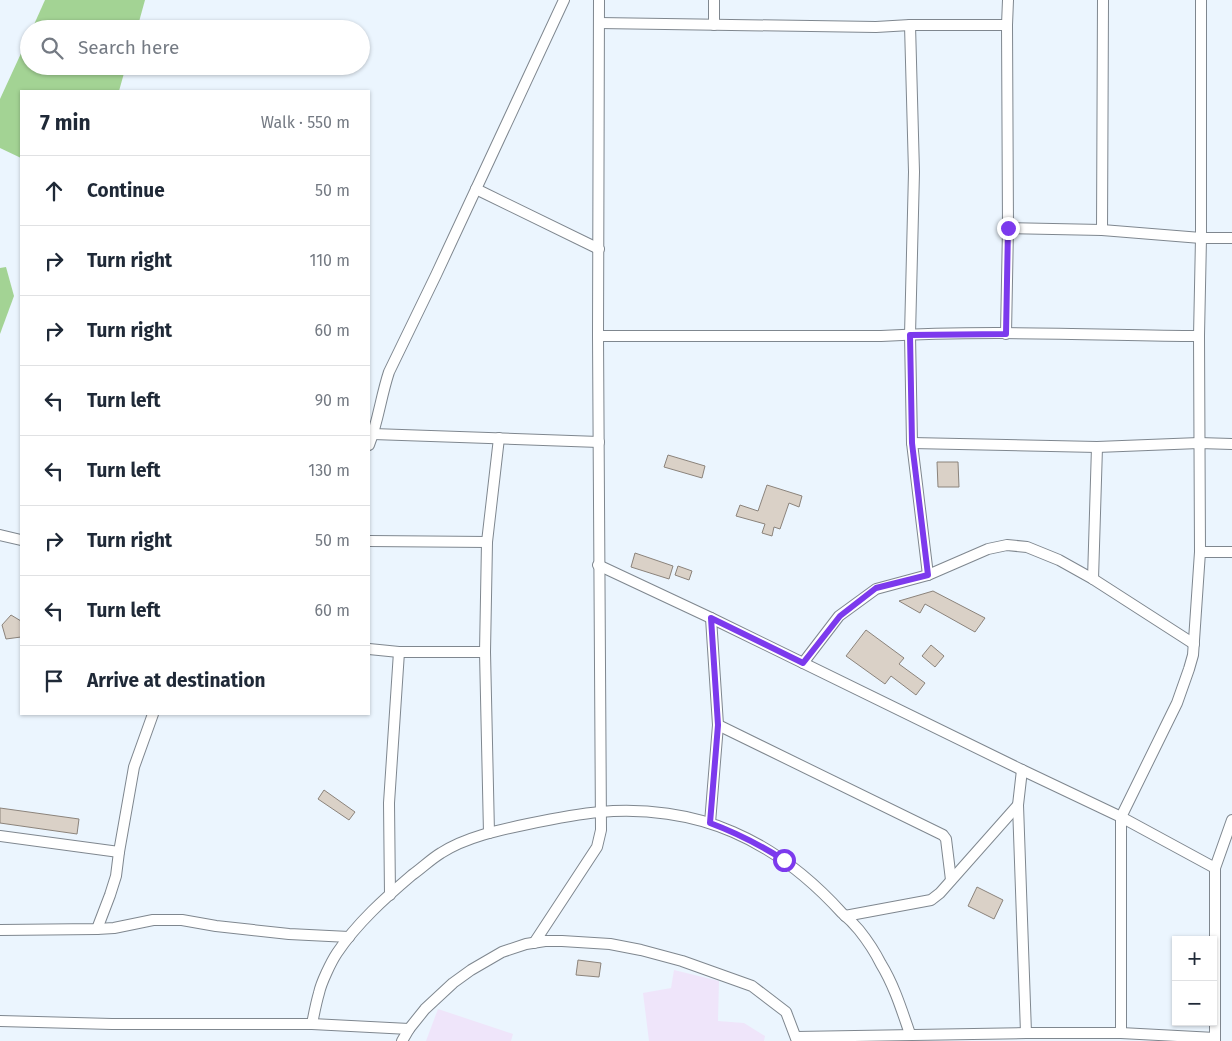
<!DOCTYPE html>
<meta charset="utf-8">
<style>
:root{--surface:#fff;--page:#f2f2f3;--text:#1f2937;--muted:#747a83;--line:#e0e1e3}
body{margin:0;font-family:"Fira Sans",sans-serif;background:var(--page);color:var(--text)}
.controls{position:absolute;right:15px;bottom:15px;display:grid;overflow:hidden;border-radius:0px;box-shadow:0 1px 4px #0004}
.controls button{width:45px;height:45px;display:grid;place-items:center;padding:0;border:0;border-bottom:1px solid var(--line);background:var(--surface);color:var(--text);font:25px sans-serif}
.stop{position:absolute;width:15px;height:15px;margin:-11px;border:4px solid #7c3aed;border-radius:50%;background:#fff}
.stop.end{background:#7c3aed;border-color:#fff;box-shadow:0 1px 5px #0008}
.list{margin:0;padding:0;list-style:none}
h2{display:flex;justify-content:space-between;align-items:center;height:65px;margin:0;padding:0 20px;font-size:21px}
h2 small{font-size:16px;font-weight:400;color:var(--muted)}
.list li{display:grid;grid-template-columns:32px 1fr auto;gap:15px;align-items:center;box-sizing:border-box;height:70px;padding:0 20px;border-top:1px solid var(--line)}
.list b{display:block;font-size:19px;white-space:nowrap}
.list em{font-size:16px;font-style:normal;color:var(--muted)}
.icon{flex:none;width:28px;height:28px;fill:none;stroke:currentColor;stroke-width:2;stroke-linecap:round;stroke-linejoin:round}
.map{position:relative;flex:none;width:1232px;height:1041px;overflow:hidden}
.search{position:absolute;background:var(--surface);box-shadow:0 1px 4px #0004;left:20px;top:20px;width:350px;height:55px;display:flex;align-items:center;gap:12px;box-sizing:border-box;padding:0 18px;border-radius:28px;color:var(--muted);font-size:19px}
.panel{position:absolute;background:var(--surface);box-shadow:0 1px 4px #0004;left:20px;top:90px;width:350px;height:625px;border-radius:0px}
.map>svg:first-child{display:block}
.commercial{fill:#efe5fa}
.green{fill:#a3d394}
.building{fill:#dad1c7;stroke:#8b837b}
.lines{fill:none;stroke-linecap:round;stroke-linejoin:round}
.minor-casing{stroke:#7f878f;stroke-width:12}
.minor{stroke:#fff;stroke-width:10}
.route{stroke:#7c3aed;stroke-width:6}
</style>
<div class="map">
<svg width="1232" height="1041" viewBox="0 0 1232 1041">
<rect width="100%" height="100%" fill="#ebf5fe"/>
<g class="commercial">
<polygon points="674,970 719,981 718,1021 744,1023 765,1036 764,1041 649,1041 643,993 671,988"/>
<polygon points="438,1009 513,1034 511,1041 426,1041"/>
</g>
<g class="green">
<polygon points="45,0 145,0 137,29 32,29"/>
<polygon points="29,36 29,66 126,66 119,91 21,91 21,158 0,148 0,99"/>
<polygon points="6,267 14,296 0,334 0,268"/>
</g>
<g class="building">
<polygon points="668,455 705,466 702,478 664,467"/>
<polygon points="937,462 958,462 959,487 938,487"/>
<polygon points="767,485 802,496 799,507 789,503 780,529 774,527 772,536 762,533 765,524 736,516 740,505 758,511"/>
<polygon points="635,553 673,566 669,579 631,567"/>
<polygon points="678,566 692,571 689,580 675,575"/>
<polygon points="933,591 985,618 975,632 925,604 920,613 899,601"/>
<polygon points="11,615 21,621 21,637 6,639 2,625"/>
<polygon points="866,630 904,658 899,664 925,683 916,695 891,676 885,684 846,656"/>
<polygon points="931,645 944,656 935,667 922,656"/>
<polygon points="324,790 355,812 349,820 318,799"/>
<polygon points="0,808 79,819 77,834 0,823"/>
<polygon points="977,887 1003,900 994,919 968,906"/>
<polygon points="578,960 601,963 599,977 576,975"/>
</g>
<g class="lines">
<g class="minor-casing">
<g id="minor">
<polyline points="599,23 876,27 910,25 1007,25"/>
<polyline points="714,25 714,0"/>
<polyline points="910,25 914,172 910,335 912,443 928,575"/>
<polyline points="476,189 599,249"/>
<polyline points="1008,228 1102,230 1201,238 1232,238"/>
<polyline points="1102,230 1103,0"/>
<polyline points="1006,334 1008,228 1007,25 1008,0"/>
<path d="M598,336H881C987,330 1093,335 1199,336"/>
<polyline points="373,434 599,442"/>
<polyline points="912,443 1097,447 1199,443 1232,444"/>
<path d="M369,445C378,422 381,396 389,372L436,275L564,0"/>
<polyline points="0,535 21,540"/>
<polyline points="369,541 487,542"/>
<polyline points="1200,552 1232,552"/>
<polyline points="598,565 711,618 1022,770 1121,817 1215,868"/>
<polyline points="1093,579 1097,447"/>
<polyline points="369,649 399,652 485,652"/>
<polyline points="803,663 839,616 876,589 928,575 988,549 1007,545 1027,547 1059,560 1093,579 1194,644"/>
<polyline points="718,725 943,835 946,839 951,880"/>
<polyline points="1022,770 1018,805 1026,1033"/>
<polyline points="710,823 718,725 711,618"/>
<polyline points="489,833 485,652 487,542 499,438"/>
<polyline points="0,836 119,852"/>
<polyline points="390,895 389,803 399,652"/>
<polyline points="845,916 931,900 940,893 1018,805"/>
<polyline points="97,929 110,895 116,876 119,852 134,767 153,714"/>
<polyline points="0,930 97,929 114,928 153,920 182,920 216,926 289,934 349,937"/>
<polyline points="534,943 597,847 601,830 598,336 599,0"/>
<polyline points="0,1021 112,1024 312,1024 409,1029"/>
<path d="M312,1024C314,1014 316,1003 319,993C321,983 331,962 337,953C357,923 385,898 412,875C422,868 431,859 441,853C466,837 499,830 528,824C552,819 576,814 600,812C644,808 692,814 733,832C775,850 812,880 842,913C848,918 854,924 859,930C867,940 875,952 881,964C894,985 902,1011 910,1034"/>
<polyline points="1121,1033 1121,817 1177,703 1189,669 1193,655 1200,552 1199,336 1201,238 1201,0"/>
<polyline points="796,1037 1026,1033 1121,1033 1215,1038"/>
<polyline points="402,1041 409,1029 425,1009 453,983 471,970 502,952 526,944 545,941 562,941 610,944 641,950 682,961 752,986 786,1012 797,1041"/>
<polyline points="1215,1041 1215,868 1232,820"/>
</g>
</g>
<use href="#minor" class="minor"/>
</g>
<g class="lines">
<path class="route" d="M784,860C760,845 737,833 710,823L718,725L711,618L803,663L840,616L876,588L928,575L912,443L910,335L1006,334L1008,228"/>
</g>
</svg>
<div class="controls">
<button>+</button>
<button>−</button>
</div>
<div class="stop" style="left:784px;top:860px"></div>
<div class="stop end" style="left:1008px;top:228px"></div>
<div class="search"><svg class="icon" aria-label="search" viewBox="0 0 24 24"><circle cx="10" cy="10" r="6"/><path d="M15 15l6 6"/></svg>Search here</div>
<section class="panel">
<h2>7 min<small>Walk · 550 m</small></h2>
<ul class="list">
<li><svg class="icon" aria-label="ahead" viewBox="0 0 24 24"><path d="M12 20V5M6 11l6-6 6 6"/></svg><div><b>Continue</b></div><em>50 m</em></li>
<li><svg class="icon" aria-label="right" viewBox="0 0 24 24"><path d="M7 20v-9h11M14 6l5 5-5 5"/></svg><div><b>Turn right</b></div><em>110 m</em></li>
<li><svg class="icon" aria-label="right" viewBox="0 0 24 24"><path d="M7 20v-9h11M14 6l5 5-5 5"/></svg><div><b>Turn right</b></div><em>60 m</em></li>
<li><svg class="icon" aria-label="left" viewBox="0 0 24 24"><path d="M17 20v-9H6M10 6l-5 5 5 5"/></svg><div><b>Turn left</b></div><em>90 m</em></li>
<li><svg class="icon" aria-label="left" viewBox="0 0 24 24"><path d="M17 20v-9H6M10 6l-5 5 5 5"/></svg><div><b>Turn left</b></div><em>130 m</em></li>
<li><svg class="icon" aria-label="right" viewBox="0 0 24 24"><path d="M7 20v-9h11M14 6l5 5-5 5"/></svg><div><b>Turn right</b></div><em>50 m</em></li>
<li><svg class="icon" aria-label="left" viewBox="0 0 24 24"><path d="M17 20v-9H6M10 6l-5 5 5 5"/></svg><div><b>Turn left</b></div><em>60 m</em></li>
<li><svg class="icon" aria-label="arrive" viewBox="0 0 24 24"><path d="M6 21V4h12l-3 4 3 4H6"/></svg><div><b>Arrive at destination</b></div></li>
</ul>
</section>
</div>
